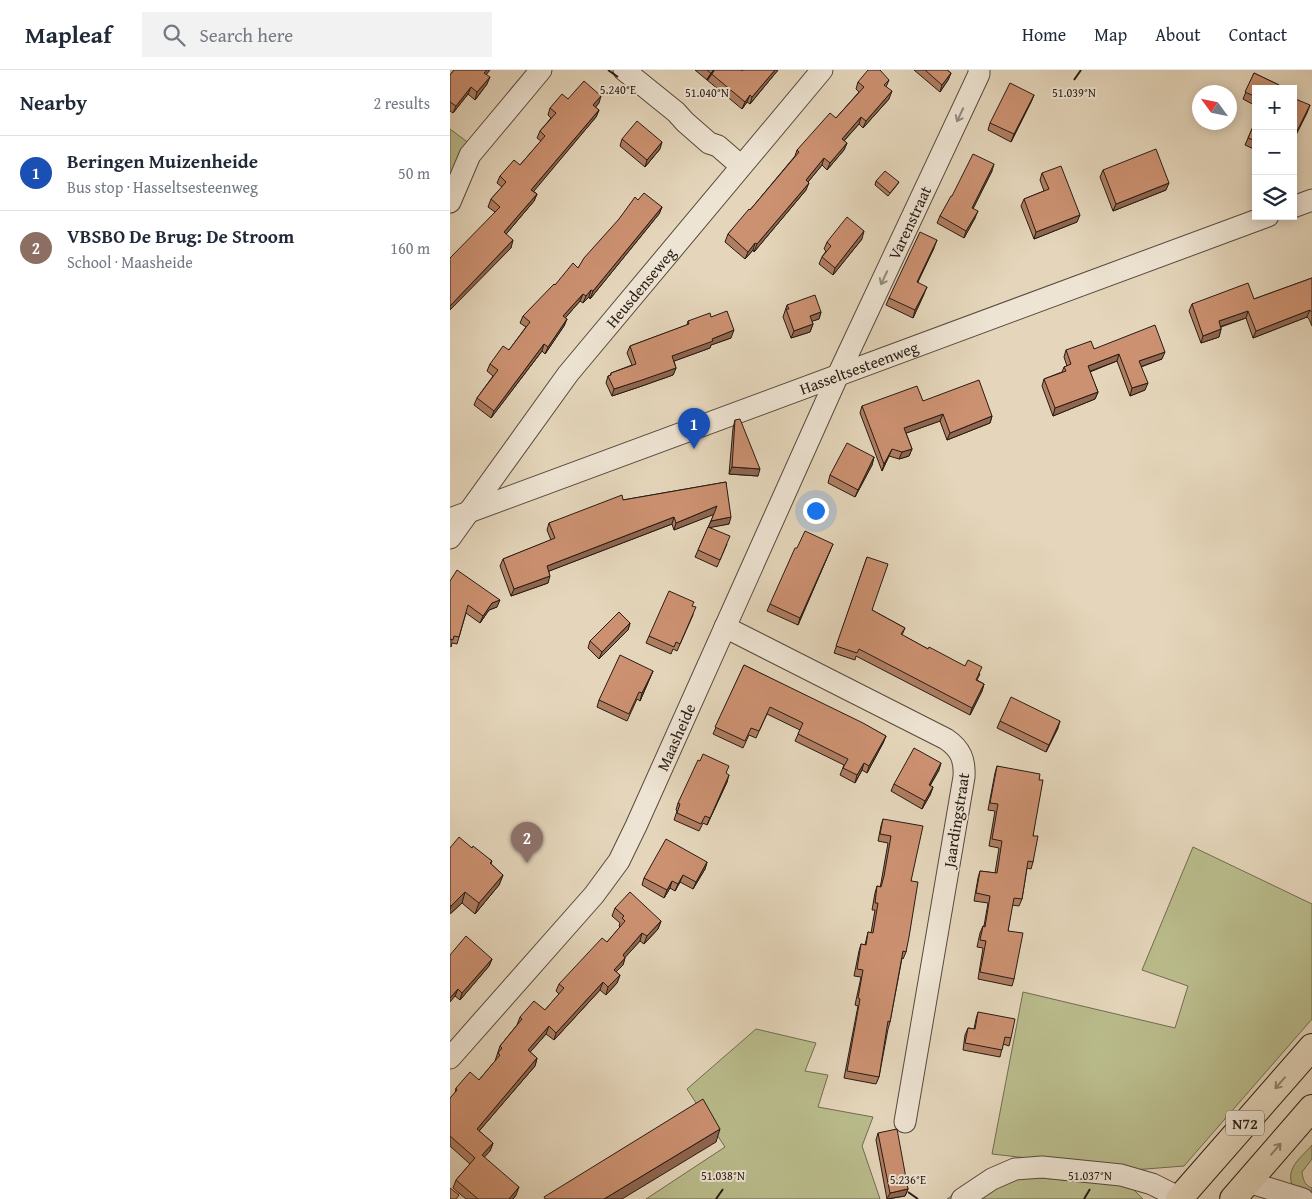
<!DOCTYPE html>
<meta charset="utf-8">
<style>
:root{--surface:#fff;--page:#f2f2f3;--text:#1f2937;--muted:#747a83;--line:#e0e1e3;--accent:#8f2418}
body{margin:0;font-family:"Gentium Book Plus",serif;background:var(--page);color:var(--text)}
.controls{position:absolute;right:15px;top:15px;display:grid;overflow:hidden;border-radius:0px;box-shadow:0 2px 12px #0003}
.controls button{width:45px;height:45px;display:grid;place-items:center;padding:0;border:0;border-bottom:1px solid var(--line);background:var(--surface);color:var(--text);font:25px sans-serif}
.compass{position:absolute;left:742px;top:15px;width:45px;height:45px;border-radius:50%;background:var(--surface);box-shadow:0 2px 12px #0003;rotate:303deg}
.you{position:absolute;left:365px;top:440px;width:18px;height:18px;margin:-12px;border:4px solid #fff;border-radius:50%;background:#1a73e8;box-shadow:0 0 0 8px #1a73e833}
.badge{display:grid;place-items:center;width:32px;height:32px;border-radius:50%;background:var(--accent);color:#fff;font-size:16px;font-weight:700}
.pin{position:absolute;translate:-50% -41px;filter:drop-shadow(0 1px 2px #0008)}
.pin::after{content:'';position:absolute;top:26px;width:18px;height:15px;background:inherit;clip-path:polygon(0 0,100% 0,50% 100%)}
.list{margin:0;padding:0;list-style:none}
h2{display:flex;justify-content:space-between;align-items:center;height:65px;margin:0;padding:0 20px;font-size:21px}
h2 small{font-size:16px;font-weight:400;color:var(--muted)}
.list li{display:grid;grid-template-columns:32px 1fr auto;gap:15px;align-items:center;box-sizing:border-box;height:75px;padding:0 20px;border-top:1px solid var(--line)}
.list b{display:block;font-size:19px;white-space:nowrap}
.list p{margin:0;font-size:16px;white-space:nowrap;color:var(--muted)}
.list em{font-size:16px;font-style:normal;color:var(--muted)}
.icon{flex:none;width:28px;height:28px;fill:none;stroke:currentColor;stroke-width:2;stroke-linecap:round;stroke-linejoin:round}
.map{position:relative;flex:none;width:862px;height:1129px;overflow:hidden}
header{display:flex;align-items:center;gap:30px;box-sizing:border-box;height:70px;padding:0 25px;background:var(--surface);border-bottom:1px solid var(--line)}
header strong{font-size:24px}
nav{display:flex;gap:28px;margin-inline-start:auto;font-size:18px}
.search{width:350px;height:45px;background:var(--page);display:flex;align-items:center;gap:12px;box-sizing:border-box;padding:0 18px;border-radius:0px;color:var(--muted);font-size:19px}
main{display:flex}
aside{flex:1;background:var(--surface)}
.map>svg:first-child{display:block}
.green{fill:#babc8c;stroke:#706c50}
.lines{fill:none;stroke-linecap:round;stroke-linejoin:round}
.minor-casing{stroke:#564a3e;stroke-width:23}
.major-casing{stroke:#271b14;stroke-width:28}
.minor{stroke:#eee4d3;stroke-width:21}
.major{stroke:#e5d6bb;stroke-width:26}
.wall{fill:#af7d61;stroke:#271b14}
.shaded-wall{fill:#8f664f;stroke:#271b14}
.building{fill:#cc9171;stroke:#271b14}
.oneway{stroke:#948a7d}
.oneway2{stroke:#908270}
.ticks{fill:none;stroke:#271b14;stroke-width:2}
.labels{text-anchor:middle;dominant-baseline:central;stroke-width:4;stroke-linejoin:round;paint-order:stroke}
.shield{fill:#eee4d3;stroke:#63574d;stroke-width:1}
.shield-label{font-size:15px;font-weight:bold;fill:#271b14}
.street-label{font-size:16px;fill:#271b14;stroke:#eee4d3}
.ticks-label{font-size:12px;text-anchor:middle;fill:#271b14;stroke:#eee4d3;stroke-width:4;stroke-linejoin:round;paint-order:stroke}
</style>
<header>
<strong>Mapleaf</strong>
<div class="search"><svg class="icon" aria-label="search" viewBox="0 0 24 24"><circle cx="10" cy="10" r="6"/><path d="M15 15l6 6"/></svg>Search here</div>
<nav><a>Home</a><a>Map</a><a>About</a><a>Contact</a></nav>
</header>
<main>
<aside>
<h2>Nearby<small>2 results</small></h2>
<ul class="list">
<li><span class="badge" style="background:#1a4fb4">1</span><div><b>Beringen Muizenheide</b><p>Bus stop · Hasseltsesteenweg</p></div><em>50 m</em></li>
<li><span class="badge" style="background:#8d6e63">2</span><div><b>VBSBO De Brug: De Stroom</b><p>School · Maasheide</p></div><em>160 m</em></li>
</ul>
</aside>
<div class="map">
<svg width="862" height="1129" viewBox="0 0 862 1129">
<rect width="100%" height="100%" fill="#e5d6bb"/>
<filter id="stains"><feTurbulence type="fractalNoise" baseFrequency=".004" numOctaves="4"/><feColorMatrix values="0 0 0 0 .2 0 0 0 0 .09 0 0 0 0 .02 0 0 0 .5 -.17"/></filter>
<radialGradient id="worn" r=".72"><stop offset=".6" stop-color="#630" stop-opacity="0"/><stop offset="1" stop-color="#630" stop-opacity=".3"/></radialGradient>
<g class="green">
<polygon points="0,59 20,74 0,117"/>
<polygon points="743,777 862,834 862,949 734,1096 683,1100 542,1084 573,922 725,958 738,916 692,900"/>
<polygon points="306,959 366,973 355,1001 378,1005 368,1037 423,1047 412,1076 430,1129 196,1129 275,1077 237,1019"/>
<path d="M862,1075V1089L852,1102C853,1109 854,1115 862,1118V1126L843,1118C835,1098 849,1090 862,1075Z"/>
<polygon points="536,1103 669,1115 683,1119 693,1129 497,1129"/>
</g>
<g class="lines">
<g class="minor-casing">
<g id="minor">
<polyline points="174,0 226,42 235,52 259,73 268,76 291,96"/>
<polyline points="0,132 20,85 91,0"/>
<polyline points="843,137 862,130"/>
<path id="s1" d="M0,449L818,146"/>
<path id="s2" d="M0,468L118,304L372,0"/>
<path d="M275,557L496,669C511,679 515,690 514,707L455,1052"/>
<path id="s3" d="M0,988L144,825L169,791L186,756L388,305L529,4V0"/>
<polyline points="798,1112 853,1129"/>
<polyline points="512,1129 542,1109 565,1099 592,1097 671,1105 702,1114 730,1128"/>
</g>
</g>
<g class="major-casing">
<g id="major">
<polyline points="729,1129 862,977"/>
<polyline points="783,1129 862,1038"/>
</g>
</g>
<use href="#minor" class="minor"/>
<use href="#major" class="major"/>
</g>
<g class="wall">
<polygon points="4,0 40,0 36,4 37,14 25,30 18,24 3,43 0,41 0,5"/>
<polygon points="245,0 291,0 292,1 292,0 328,0 300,34 297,32 292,39"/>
<polygon points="464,0 497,0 501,3 498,10 490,22"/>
<polygon points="804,3 829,15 827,19 806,19 806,36 793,29"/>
<polygon points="439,10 436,17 439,29 413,58 409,54 394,71 397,73 394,80 377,100 372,95 358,112 356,120 304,182 303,180 295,189 275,172 278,164 300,140 345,86 347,80 386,48 409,22 406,19 408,12"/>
<polygon points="584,25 581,32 561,72 538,60 540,53"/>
<polygon points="118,29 149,33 145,37 149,40 146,47 83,121 87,124 84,131 56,164 61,178 45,142 38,137 41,129 52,117 47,113 50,106 70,95 91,71 87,68 90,61 101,48 98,45 100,38"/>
<polygon points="806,50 806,80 795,75"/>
<polygon points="172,69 210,79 195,97 170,76"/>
<polygon points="653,100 716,120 663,141 650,107"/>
<polygon points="542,101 523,138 525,148 514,168 487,153 490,146 502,126"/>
<polygon points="592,103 627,152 584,169 571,136 574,129 594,121 590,110"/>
<polygon points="426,111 449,112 447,115 438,126 425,115"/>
<polygon points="188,130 212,137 209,144 140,229 139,227 133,233 130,231 115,248 117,249 114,256 95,284 92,281 41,348 24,335 27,328 43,306 37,301 40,294 59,280 76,257 70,253 73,246 105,215 128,198"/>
<polygon points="412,169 383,205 369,194 372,187 376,181 374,179 377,172"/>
<polygon points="484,178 468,212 474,224 463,248 436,235 439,228"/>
<polygon points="862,208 862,256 859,249 857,247 803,268 796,248 771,257 771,259 769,267 751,273 739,241 742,234 804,229"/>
<polygon points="337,235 371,242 369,249 362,251 363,254 360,262 341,268 333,247"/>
<polygon points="261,247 281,268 261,275 260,278 224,291 226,298 223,305 189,317 162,326 156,313 158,306 160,306 161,303 182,295 177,283 180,276 237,255 238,251"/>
<polygon points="644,279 712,289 691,297 695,320 680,326 667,291 640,302 648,322 645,329 603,346 592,316 594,309 612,302 614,297 617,296 614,287 616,280"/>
<polygon points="473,331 542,346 540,353 497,370 490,351 456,363 462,379 459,386 449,389 439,386 432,401 410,343 412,336"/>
<polygon points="285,350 308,406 279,404 283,358"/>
<polygon points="424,387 422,395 405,427 378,413 380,405"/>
<polygon points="276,412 279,454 260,457 277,474 267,497 245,487 264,444 224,460 222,454 99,501 98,513 61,526 50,496 53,489 101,470 97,460 99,453 173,430"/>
<polygon points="380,481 348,555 317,541 320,534"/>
<polygon points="417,487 422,540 455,558 452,565 478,579 530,604 527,610 534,614 532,621 520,645 406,586 405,590 384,583"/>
<polygon points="0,511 47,537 39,540 30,553 16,543 7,574 2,573 1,577"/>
<polygon points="242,536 243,545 227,581 223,579 221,584 196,573 199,566"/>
<polygon points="180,553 178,560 149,589 138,578 140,571"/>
<polygon points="294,595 436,666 433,673 417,703 412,700 405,713 390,705 394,695 345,671 350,660 317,644 306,668 299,665 293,678 263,664"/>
<polygon points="203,601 190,631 187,629 177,651 147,637 149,630"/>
<polygon points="550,651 608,658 596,682 547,658"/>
<polygon points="547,696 589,710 583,766 583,792 581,799 577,798 572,829 569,836 562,835 558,861 564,909 562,916 528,909 533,878 527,877 530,863 533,856 534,856 538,833 524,831 528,808 530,801 545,803 549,778 539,776 545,741 538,740 545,703"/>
<polygon points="489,700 480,716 483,717 480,725 472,739 441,721 444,714"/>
<polygon points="276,703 277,712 257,755 253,753 249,761 224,750 227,741 226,740 228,733"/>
<polygon points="433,749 461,811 456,882 453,889 452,888 440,952 438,959 429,1007 426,1014 394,1008 408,936 405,935 411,907 404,906 409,881 411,874 415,875 418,862 421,863 425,840 422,840 425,823 427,816 430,817 431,813 438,773 428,771 431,756"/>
<polygon points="0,778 22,778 42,791 41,794 53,805 49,815 25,844 12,833 0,844"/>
<polygon points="257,792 255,799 243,819 230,812 225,821 220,818 214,828 192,815 194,808"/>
<polygon points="165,838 211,851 208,859 194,874 190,871 175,887 173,895 166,902 170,905 167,913 156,925 150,920 104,970 96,964 80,982 87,988 85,996 29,1061 43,1073 40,1081 34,1087 66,1125 63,1129 16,1129 3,1118 6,1110 20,1094 0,1076 0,1028 5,1023 6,1018 29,1010 45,991 50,976 67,955 70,947 95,940 109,924 106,921 109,914 157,872 170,857 169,856 170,853 162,846"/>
<polygon points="0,885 42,889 39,896 10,930 5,926"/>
<polygon points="528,942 561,968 559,976 553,974 550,987 513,980 515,965 518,958 524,959 526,949"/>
<polygon points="428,1063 458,1119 455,1126 437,1129 426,1070"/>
</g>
<g class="shaded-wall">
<polygon points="37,0 40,0 32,10 34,3"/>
<polygon points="325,0 328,0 300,34 302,27"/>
<polygon points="501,3 498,10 490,22 492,15"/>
<polygon points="40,7 37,14 25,30 27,22"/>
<polygon points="21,17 18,24 3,43 6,36"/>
<polygon points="442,21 439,29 413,58 416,51"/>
<polygon points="300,25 297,32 292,39 295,32"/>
<polygon points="584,25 581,32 561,72 564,64"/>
<polygon points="151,26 149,33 141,43 143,35"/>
<polygon points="860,35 857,43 843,71 843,69"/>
<polygon points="149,40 146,47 79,127 81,120"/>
<polygon points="411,47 409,54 389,76 392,69"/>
<polygon points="212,72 210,79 195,97 197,90"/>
<polygon points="397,73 394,80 377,100 380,93"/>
<polygon points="374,88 372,95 353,118 356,110"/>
<polygon points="544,94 542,101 520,145 522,138"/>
<polygon points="359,113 356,120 304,182 307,174"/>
<polygon points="719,113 716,120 663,141 666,134"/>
<polygon points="87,124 84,131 52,169 54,162"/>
<polygon points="212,137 209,144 140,229 143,221"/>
<polygon points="528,141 525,148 514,168 516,161"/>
<polygon points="630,145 627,152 584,169 586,162"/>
<polygon points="414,161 412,169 383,205 385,198"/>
<polygon points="63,170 61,178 0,240 0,236"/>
<polygon points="487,170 484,178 464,219 467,212"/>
<polygon points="305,173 303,180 295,189 298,182"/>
<polygon points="477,217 474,224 463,248 465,240"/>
<polygon points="141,220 139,227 133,233 136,226"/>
<polygon points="133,224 130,231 110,254 113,246"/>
<polygon points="860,240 857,247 803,268 806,261"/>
<polygon points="798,241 796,248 766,258 769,251"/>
<polygon points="371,242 369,249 357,253 360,246"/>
<polygon points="117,249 114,256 95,284 98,277"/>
<polygon points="363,254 360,262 341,268 344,261"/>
<polygon points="771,259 769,267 751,273 753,266"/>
<polygon points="284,260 281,268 261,275 260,278 219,293 222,286 262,269"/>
<polygon points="94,274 92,281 41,348 44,341"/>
<polygon points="715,282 712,289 687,298 689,291"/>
<polygon points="669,284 667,291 635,303 638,296"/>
<polygon points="226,298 223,305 189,317 162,326 164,319"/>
<polygon points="698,313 695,320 680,326 682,318"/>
<polygon points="648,322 645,329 603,346 605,338"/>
<polygon points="493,344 490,351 451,365 454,358"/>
<polygon points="542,346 540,353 497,370 500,363"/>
<polygon points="442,379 439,386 432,401 434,394"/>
<polygon points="462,379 459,386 449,389 452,382"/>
<polygon points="424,387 422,395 405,427 408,420"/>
<polygon points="282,397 310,399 308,406 279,404"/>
<polygon points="267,436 265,444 224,460 226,453"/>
<polygon points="224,447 222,454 94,503 97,496"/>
<polygon points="281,447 279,454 258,458 261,451"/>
<polygon points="383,474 380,481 348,555 350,548"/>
<polygon points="100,506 98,513 61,526 64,519"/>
<polygon points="50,530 47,537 39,540 30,553 33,546 42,533"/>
<polygon points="180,553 178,560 149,589 152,582"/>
<polygon points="203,601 200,608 190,631 192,623"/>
<polygon points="534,614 532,621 520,645 522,638"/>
<polygon points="610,651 608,658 596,682 599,675"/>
<polygon points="436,666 433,673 417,703 419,696"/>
<polygon points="414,693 412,700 405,713 407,705"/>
<polygon points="491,693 489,700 476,722 479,715"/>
<polygon points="279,705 277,712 257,755 260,748"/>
<polygon points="483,717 480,725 472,739 475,731"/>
<polygon points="257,792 255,799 243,819 246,812"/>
<polygon points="53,805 49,815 25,844 29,833"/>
<polygon points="233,805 230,812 225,821 228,814"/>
<polygon points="222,811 220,818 214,828 217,820"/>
<polygon points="15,822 12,833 0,844 0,840 1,836"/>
<polygon points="211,851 208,859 194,874 197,866"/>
<polygon points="192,863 190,871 170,893 173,885"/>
<polygon points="175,888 173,895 161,907 164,900"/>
<polygon points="42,889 39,896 10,930 12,923"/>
<polygon points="170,905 167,913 156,925 158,917"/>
<polygon points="153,912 150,920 104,970 106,963"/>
<polygon points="8,919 5,926 0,932 0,928"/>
<polygon points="99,956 96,964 75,988 78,980"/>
<polygon points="87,988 85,996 24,1067 27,1059"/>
<polygon points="270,1059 266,1072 172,1129 154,1129"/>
<polygon points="43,1073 40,1081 29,1093 32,1085"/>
<polygon points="69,1117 66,1125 63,1129 59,1129"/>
<polygon points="458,1119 455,1126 437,1129 440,1123"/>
</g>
<g class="building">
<polygon points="4,0 37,0 34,3 40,7 27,22 21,17 6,36 0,32 0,5"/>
<polygon points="257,0 291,0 292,1 292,0 325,0 302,27 300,25 295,32"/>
<polygon points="418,0 430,0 439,10 434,15 442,21 416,51 411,47 392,69 397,73 380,93 374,88 356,110 359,113 307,174 305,173 298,182 278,164 299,139 300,140 349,82 347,80 380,43 386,48 414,17 408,12"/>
<polygon points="475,0 497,0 501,3 492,15"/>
<polygon points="804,3 829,15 827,19 806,19 806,27 795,22"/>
<polygon points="134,11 151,26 143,35 149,40 81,120 87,124 54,162 63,170 0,236 0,188 50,137 41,129 56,112 50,106 64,90 70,95 95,66 90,61 106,43 100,38 112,24 118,29"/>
<polygon points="560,13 584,25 564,64 540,53"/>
<polygon points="843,28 860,35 843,69"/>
<polygon points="806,50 806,71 798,68"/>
<polygon points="187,51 212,72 197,90 172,69"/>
<polygon points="706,79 719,113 666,134 653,100"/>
<polygon points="523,84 544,94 522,138 528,141 516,161 490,146 501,126 502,126"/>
<polygon points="611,96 630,145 586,162 574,129 599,119 592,103"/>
<polygon points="435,101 449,112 440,123 426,111"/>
<polygon points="194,123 212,137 143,221 141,220 136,226 133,224 113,246 117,249 98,277 94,274 44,341 27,328 48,300 40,294 53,276 59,280 80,252 73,246 104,214 105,215 123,193 128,198 134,188 169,149 185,127 188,130"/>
<polygon points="397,147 414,161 385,198 372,187 381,176 377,172"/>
<polygon points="470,162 487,170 467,212 477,217 465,240 439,228"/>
<polygon points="862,208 862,242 860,240 806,261 798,241 769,251 771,259 753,266 742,234 798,213 804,229"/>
<polygon points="365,225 371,242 360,246 363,254 344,261 336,239 339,239 337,235"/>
<polygon points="277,241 284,260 262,269 263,271 222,286 226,298 192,310 164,319 158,306 161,305 161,303 186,294 180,276 239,254 238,251 260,243 261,247"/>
<polygon points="705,255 715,282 689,291 698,313 682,318 669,284 638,296 648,322 605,338 594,309 616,301 614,297 621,294 616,280 641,271 644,279"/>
<polygon points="529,310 542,346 500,363 493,344 454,358 462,379 452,382 442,379 434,394 412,336 467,316 473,331"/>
<polygon points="290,349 310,399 282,397 285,350"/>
<polygon points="397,373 424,387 408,420 380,405"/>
<polygon points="276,412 281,447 261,451 267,436 226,453 224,447 97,496 100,506 64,519 53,489 105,468 99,453 172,425 173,430"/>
<polygon points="258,457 280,466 270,490 248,480"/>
<polygon points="355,461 383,474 350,548 320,534 345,478 347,478"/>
<polygon points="417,487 438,494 422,540 455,558 451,564 478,579 479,577 515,596 518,590 532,597 526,610 534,614 522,638 409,579 407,583 386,576"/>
<polygon points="7,500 50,530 42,533 33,546 18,535 9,567 4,566 3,570 0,569 0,511"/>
<polygon points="219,521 244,532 242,536 246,537 230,574 226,572 224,577 199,566"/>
<polygon points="169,542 180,553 152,582 140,571"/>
<polygon points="170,585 203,601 192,623 189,622 179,644 149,630"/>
<polygon points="294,595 413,653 436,666 419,696 414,693 407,705 393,698 398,689 348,664 353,653 320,637 309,661 301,658 295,671 265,657"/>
<polygon points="561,627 610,651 599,675 550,651"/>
<polygon points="464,678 491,693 479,715 483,717 475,731 444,714"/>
<polygon points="253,684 279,696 276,703 279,705 260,748 255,746 251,754 227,743 230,734 228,733 248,690 250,691"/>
<polygon points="547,696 590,704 589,710 593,710 583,766 588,766 583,792 578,791 572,829 564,828 558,861 573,863 564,909 530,902 536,871 530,870 533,856 535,857 540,826 526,823 530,801 547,803 552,771 542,769 548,734 540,733"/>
<polygon points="433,749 473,756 461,811 468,812 459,867 456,882 453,881 440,952 438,951 429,1007 397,1001 410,929 408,928 413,900 407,899 411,874 416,875 418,862 423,863 428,833 425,833 427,816 431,817 434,806 441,766 430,764"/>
<polygon points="9,767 22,778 23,776 42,791 40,793 53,805 29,833 15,822 1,836 0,835 0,778"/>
<polygon points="216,769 257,792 246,812 233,805 228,814 222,811 217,820 194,808"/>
<polygon points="180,822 211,851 197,866 192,863 173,885 175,888 164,900 170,905 158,917 153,912 106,963 99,956 78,980 87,988 27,1059 43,1073 32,1085 69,1117 59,1129 28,1129 6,1110 25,1088 0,1066 0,1028 7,1020 6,1018 20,1002 29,1010 50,985 48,983 52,978 50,976 72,949 70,947 84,931 95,940 114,918 109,914 152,868 157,872 175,851 172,848 174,846 165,838"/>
<polygon points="16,866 42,889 12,923 8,919 0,928 0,885"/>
<polygon points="528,942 565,949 561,968 555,967 552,980 515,973 518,958 525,959"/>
<polygon points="253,1029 270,1059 154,1129 95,1129 94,1127"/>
<polygon points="447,1059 458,1119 440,1123 428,1063"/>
<polygon points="0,1118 9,1125 6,1129 0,1129"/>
</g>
<defs><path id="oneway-shaft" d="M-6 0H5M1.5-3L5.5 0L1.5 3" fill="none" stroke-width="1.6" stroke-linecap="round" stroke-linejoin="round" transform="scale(1.25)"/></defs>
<g class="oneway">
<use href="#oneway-shaft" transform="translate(510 45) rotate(115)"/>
<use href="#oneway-shaft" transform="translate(434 208) rotate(115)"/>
</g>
<g class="oneway2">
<use href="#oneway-shaft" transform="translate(830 1013) rotate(131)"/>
<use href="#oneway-shaft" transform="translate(826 1079) rotate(-49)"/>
</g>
<path class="ticks" d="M158,0L168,7M257,10L264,0M624,10L631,0M458,1122L468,1129M266,1129L273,1119M634,1129L640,1119"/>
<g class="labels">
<rect class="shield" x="776" y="1040.5" width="38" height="25" rx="4"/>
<g class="shield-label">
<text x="795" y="1053">N72</text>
</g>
<g class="street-label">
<text stroke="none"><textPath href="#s3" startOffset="961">Varenstraat</textPath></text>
<text stroke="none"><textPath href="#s2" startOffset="315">Heusdenseweg</textPath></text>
<text stroke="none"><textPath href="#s1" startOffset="436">Hasseltsesteenweg</textPath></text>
<text stroke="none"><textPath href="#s3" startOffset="396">Maasheide</textPath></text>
<text transform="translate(506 750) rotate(-81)">Jaardingstraat</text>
</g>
</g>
<g class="ticks-label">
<text x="168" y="24">5.240°E</text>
<text x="257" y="27">51.040°N</text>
<text x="624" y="27">51.039°N</text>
<text x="273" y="1110">51.038°N</text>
<text x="640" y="1110">51.037°N</text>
<text x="458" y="1114">5.236°E</text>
</g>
<rect width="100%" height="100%" filter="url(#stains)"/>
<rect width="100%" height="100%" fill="url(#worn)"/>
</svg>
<div class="controls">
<button>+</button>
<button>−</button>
<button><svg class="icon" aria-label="layers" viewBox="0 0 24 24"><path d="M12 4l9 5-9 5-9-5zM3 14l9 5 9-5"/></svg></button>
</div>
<svg class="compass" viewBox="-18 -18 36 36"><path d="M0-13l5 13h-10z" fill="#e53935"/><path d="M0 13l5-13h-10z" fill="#747a83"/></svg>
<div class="you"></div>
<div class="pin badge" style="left:244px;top:379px;background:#1a4fb4">1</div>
<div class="pin badge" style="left:77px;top:793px;background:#8d6e63">2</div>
</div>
</main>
